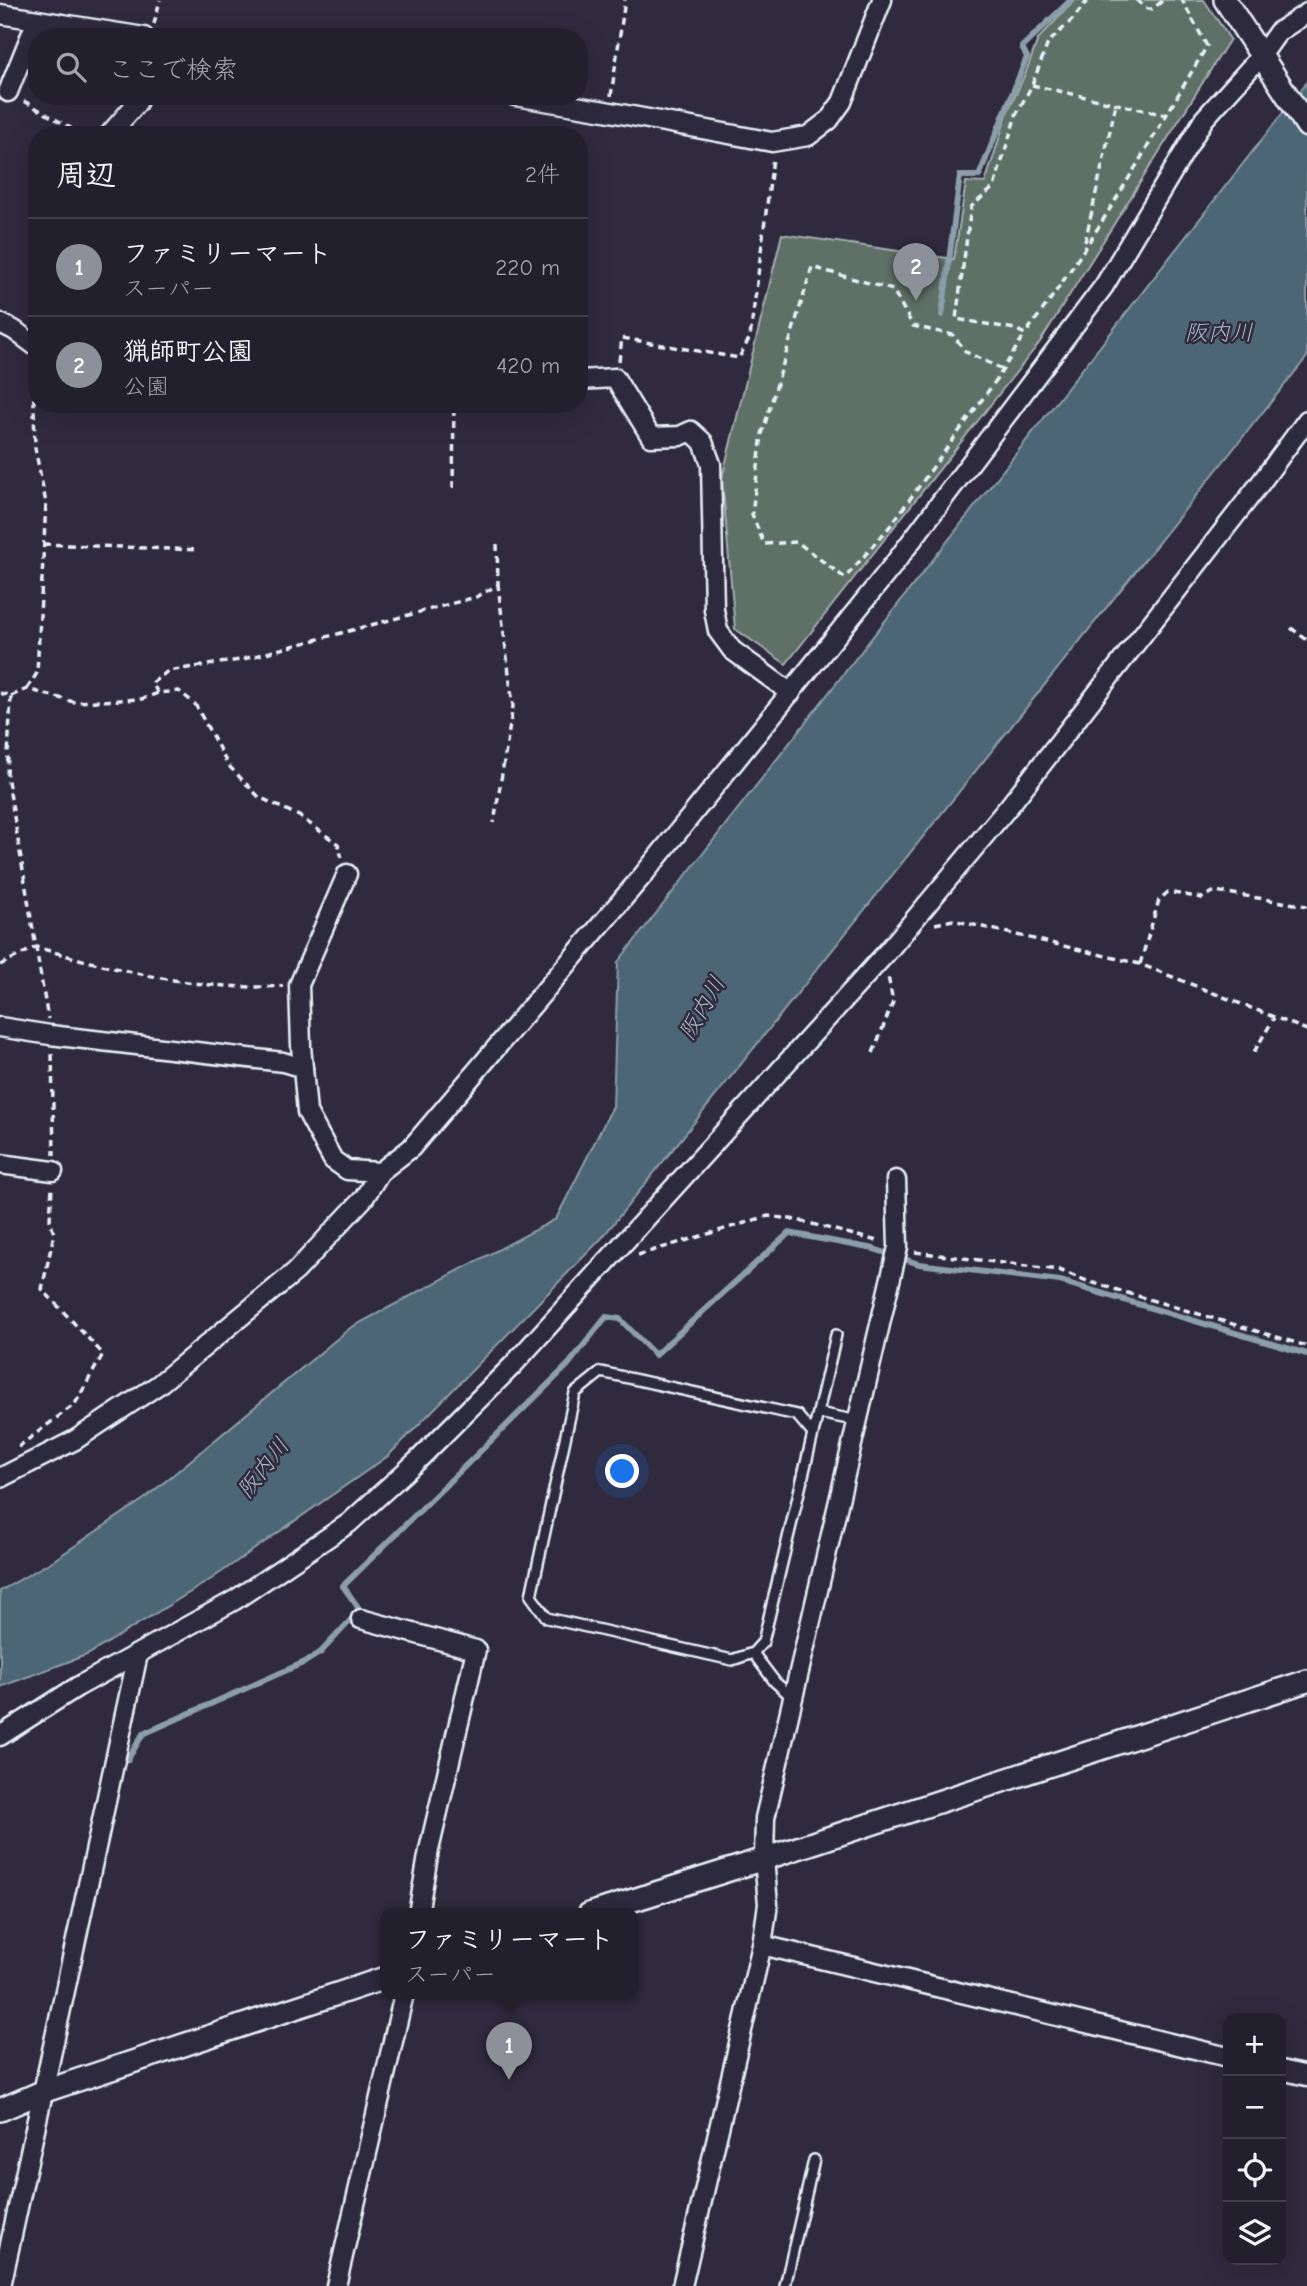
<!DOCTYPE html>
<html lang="ja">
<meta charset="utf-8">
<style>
:root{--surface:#23202e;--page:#2f2d3a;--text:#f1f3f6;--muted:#a3a3aa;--line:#403e4a;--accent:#8c9099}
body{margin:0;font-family:"Comic Neue","Klee One",sans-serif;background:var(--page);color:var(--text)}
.controls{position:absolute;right:21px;bottom:21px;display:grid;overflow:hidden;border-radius:14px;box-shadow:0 7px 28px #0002}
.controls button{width:63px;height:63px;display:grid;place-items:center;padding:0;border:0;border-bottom:2px solid var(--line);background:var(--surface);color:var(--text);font:35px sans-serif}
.you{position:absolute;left:623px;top:1472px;width:24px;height:24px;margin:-18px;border:5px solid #fff;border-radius:50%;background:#1a73e8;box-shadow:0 0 0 10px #1a73e833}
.badge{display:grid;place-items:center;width:46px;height:46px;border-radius:50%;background:var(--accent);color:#fff;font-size:23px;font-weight:700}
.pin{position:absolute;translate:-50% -58px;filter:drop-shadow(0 2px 4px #0008)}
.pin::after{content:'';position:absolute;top:37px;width:24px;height:21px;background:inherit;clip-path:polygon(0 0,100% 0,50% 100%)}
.popup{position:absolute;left:380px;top:1908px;width:259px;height:91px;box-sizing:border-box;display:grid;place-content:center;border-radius:14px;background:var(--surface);filter:drop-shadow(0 2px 5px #0005);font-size:23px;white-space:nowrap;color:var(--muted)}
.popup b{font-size:26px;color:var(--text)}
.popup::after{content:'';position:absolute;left:50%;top:100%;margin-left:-14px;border:14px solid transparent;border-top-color:var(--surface)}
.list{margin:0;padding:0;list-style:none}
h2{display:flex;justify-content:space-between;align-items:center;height:91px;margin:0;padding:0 28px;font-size:30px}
h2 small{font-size:23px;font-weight:400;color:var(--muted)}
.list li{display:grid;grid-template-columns:46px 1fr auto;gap:21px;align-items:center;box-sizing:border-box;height:98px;padding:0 28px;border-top:2px solid var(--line)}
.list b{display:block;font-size:26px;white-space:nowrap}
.list p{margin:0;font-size:23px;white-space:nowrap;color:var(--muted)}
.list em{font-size:23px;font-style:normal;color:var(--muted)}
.icon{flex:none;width:38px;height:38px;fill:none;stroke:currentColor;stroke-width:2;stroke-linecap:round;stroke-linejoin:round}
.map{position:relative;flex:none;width:1307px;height:2286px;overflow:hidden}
.search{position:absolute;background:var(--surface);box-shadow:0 7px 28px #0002;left:28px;top:28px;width:560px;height:77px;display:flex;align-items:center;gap:18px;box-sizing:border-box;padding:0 24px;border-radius:28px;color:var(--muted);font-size:26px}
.panel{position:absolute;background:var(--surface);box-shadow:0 7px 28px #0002;left:28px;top:126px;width:560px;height:287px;border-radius:28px}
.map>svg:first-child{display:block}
.green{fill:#5e6f66;stroke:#a3b0af;stroke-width:2}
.water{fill:#4d6675;stroke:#8b9ea9;stroke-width:2}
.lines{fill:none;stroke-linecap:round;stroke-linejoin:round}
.stream{stroke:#8b9ea9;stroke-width:6}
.service-casing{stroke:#e8f1f8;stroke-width:14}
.minor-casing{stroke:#e8f1f8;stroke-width:23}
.tertiary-casing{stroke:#e8f1f8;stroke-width:26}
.path{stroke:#e8f1f8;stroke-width:3.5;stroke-dasharray:7 5;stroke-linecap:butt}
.service{stroke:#2f2a3d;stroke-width:9}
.minor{stroke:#2f2a3d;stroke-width:18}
.tertiary{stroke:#2f2a3d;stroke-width:21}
.labels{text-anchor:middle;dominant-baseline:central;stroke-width:5;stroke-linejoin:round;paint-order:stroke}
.water-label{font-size:23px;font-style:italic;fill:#aab9c4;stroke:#2f2a3d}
</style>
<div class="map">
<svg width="1307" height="2286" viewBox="0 0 1307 2286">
<rect width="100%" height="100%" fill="#2f2a3d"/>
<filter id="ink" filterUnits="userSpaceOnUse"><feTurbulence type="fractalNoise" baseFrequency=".0143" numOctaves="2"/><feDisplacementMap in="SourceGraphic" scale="14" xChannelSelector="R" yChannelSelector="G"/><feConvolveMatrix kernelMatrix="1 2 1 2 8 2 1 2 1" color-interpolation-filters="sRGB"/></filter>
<g filter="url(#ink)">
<polygon class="green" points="1075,0 1204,0 1230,39 1040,342 786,664 735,629 722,478 782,234 954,259 966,182 985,183 1008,111 1026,72 1038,39"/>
<polygon class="water" points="1307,82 1307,357 601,1239 388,1456 210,1580 89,1654 0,1687 0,1591 54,1560 144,1499 350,1328 556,1219 613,1106 618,962"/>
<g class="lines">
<g class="stream">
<polyline points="942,315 960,176 979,176 1027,57 1022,47 1071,0"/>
<polyline points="128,1759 143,1734 305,1662 321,1652 360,1610 343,1586 568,1365 606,1317 620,1319 655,1355 789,1233 874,1249 919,1264 1060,1281 1307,1354"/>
</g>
<g class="service-casing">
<g id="service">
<polyline points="819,1413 858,1421"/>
<polyline points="813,1434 836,1335"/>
<polyline points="753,1653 763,1642 813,1434 797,1415 601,1372 575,1393 531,1596 547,1618 732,1660 753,1653 775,1682 793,1698"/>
<polyline points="785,2286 814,2160"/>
</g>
</g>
<g class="minor-casing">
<g id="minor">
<polyline points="0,14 144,37"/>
<polyline points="8,92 37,20"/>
<polyline points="515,96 605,111 772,142 808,136 829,120 842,102 882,0"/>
<polyline points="109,135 137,103 140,96"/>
<polyline points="0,323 14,330 37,347"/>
<polyline points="579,380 615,378 651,437 680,436 691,431 703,442 711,464 714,610 718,631 732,650 791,693"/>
<polyline points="347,874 299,985 301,1046 307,1112 333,1160 347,1170 380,1172"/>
<polyline points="0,1027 50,1035 283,1062 303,1068"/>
<polyline points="0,1164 53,1171"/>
<polyline points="0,1478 75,1440 158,1385 296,1271 364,1198 380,1172 411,1148 644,874 894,564 1104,286 1204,119 1261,56 1278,32 1307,13"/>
<polyline points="361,1619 476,1650 429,1850 418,1914"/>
<polyline points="0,1736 77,1687 235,1600 349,1523 416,1462 513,1365 888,951 1010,805 1262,481 1307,420"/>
<polyline points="762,1945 1228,2057"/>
<polyline points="1281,2070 1307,2076"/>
<polyline points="1,2286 138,1654"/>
<polyline points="336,2286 404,1994"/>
<polyline points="682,2286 762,1945 768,1904 764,1859 765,1818 898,1247 896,1180"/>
</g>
</g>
<g class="tertiary-casing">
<g id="tertiary">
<polyline points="1225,0 1307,126"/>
<polyline points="589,1914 764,1859 1307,1681"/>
<polyline points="0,2110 42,2092 385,1978"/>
</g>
</g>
<g class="path">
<path d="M1088,0L1072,20L1048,43L1032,85L1016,115L994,187L971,207L956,319L1015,329L1025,334C1093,244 1150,142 1207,46L1182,0"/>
<polyline points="1137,0 1147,9 1152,9 1164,0"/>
<polyline points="154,24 160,0"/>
<polyline points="1032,85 1166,115"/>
<polyline points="611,96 625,0"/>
<polyline points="24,101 83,135"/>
<polyline points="1085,242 1116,104"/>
<polyline points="619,361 622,338 739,358 750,337 773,158"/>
<polyline points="1002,369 966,352 953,335 913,326 893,290 812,267 762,434 752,514 764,544 797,542 845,578 891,525 997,379 1025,334"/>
<polyline points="453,488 454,404"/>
<polyline points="43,544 198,550"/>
<polyline points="497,544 498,585"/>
<polyline points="1291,628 1307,640"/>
<polyline points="27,689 37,673 46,503 35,448 33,362"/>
<polyline points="0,693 11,696 7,775 48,1019"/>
<polyline points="158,693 152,683 168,671 240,660 476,597 498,585 513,706 494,823"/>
<polyline points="11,696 27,689 74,702 142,699 158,693 179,691 195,704 228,765 259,797 299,816 338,844 342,858"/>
<polyline points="935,924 953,920 1140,964 1307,1030"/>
<polyline points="1140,964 1159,900 1168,892 1202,898 1215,891 1307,906"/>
<path d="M0,965L36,947C116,970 200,992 283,986"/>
<polyline points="1254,1052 1274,1018"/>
<polyline points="873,1053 893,1002 888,976"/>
<polyline points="52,1054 54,1155"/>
<polyline points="915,1252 1059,1270 1087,1281 1307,1346"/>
<polyline points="638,1255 768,1216 797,1220 881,1242"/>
<polyline points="18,1447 75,1404 103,1354 42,1289 54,1234 50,1220 52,1187"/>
</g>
<use href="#service" class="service"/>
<use href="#minor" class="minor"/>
<use href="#tertiary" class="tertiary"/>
</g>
</g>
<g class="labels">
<g class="water-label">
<text x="1219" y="332">阪内川</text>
<text transform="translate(702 1008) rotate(-60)">阪内川</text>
<text transform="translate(263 1468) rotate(-52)">阪内川</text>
</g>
</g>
</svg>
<div class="controls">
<button>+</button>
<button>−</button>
<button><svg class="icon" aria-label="locate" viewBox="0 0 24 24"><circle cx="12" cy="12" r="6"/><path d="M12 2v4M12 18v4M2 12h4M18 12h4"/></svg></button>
<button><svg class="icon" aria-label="layers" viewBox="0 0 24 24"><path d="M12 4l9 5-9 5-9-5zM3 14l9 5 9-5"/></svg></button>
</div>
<div class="you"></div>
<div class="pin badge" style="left:509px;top:2080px">1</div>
<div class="popup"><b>ファミリーマート</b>スーパー</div>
<div class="pin badge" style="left:916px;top:301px">2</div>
<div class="search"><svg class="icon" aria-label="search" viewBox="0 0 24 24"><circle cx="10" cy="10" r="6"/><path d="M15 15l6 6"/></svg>ここで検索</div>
<section class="panel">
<h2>周辺<small>2件</small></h2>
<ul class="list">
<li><span class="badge">1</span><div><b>ファミリーマート</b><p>スーパー</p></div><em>220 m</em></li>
<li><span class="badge">2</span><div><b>猟師町公園</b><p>公園</p></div><em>420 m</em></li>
</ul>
</section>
</div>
